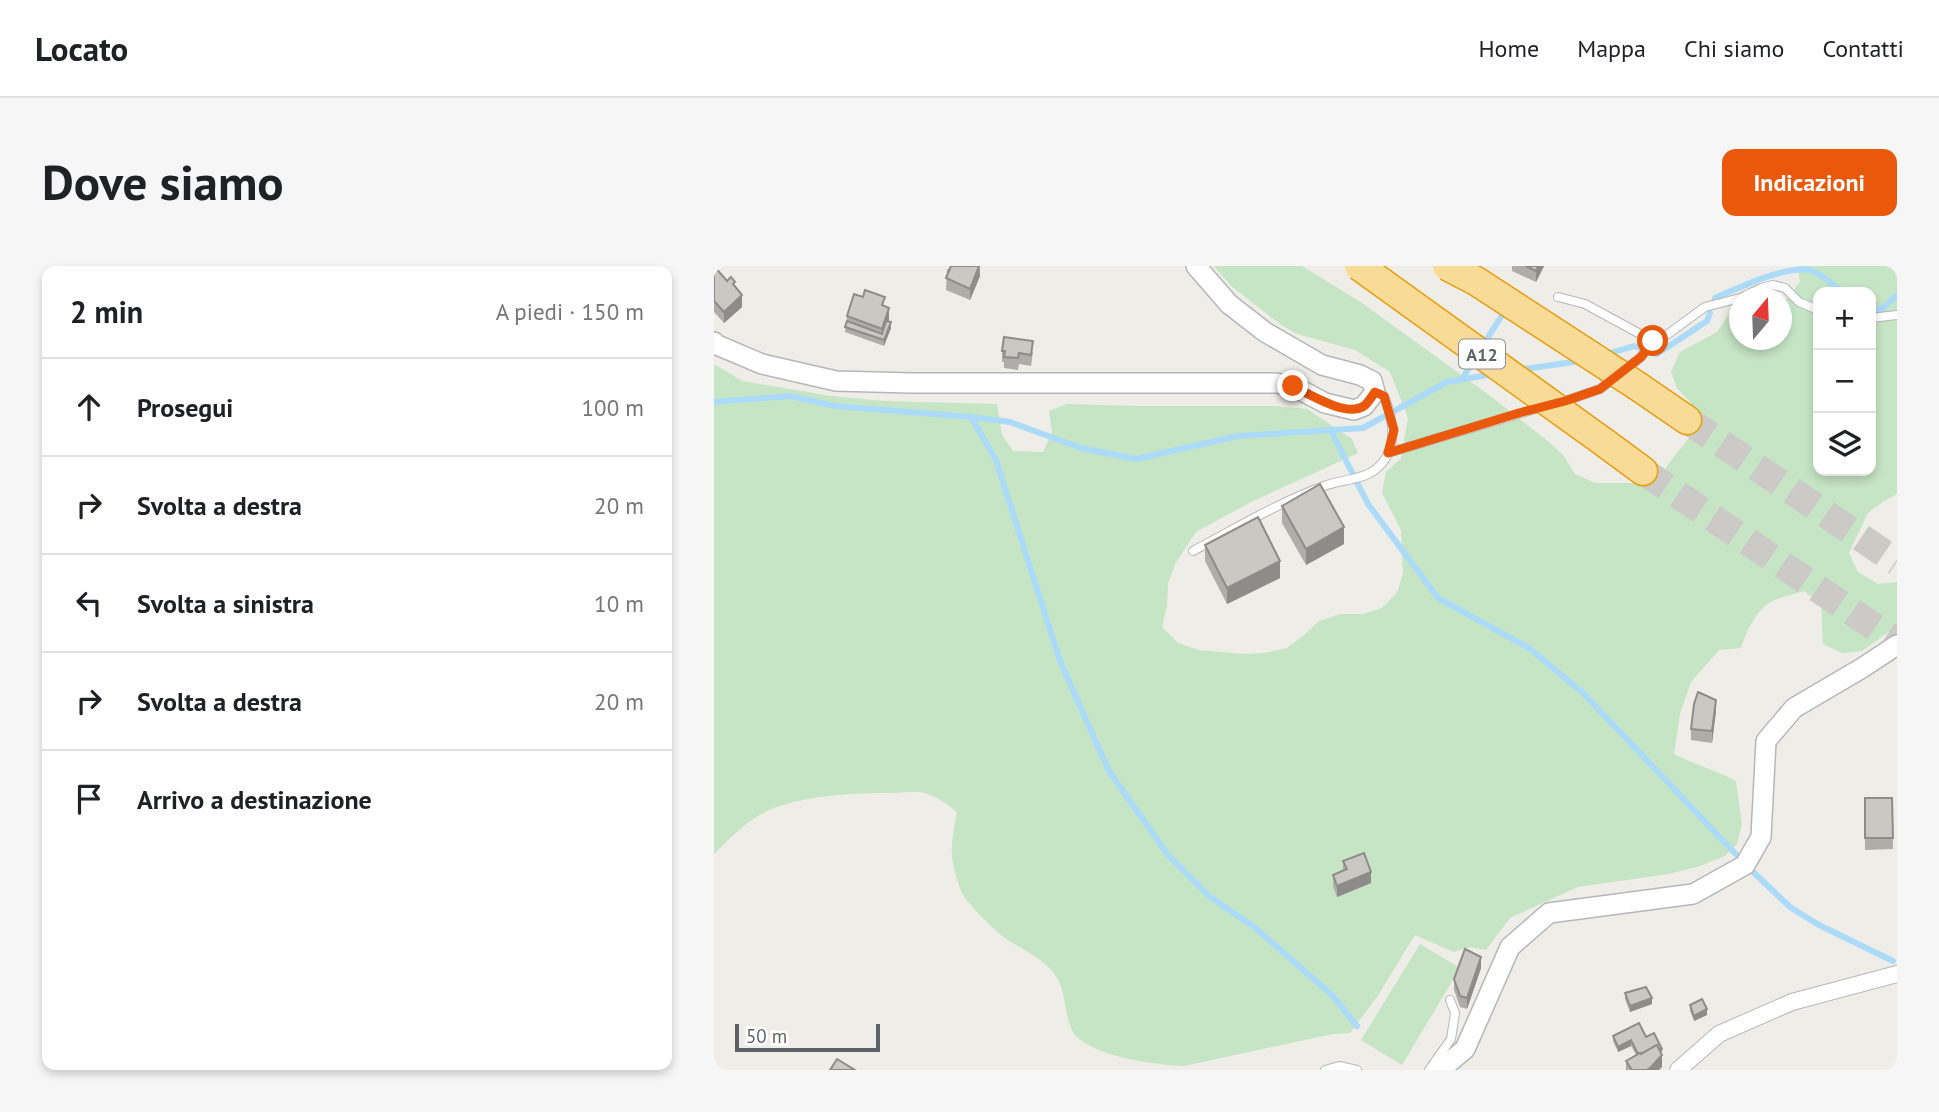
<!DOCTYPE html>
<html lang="it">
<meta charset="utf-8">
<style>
:root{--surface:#fff;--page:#f6f6f6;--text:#202124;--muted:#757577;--line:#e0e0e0;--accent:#ea580c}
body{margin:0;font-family:"PT Sans",sans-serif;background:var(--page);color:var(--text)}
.controls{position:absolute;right:21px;top:21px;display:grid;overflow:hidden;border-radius:14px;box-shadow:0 4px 10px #0003}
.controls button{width:63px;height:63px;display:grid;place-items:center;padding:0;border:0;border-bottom:2px solid var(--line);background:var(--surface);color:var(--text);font:35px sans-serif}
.compass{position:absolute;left:1015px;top:21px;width:63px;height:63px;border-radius:50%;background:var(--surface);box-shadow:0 4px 10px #0003;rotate:19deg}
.scale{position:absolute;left:21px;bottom:18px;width:145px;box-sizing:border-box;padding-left:7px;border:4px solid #5e6266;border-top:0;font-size:19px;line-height:24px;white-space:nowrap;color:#5e6266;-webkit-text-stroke:5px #fff;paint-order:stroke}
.stop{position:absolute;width:21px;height:21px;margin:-16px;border:5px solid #ea580c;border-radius:50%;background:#fff}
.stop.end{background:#ea580c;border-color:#fff;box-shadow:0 2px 7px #0008}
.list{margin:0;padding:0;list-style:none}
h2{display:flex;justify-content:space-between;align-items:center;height:91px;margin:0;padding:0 28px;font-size:30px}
h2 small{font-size:23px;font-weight:400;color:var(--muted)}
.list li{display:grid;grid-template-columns:46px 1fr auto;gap:21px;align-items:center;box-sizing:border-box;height:98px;padding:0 28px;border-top:2px solid var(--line)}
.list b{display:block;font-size:26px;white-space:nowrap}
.list em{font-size:23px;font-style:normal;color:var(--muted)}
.icon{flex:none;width:38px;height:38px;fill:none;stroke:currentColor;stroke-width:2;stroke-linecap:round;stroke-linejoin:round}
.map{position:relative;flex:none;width:1183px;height:804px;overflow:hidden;border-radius:14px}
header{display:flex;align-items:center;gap:42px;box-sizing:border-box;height:98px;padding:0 35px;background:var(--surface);border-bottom:2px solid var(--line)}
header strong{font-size:33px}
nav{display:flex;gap:38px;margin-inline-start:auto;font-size:24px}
.intro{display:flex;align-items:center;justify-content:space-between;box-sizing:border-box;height:168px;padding:0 42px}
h1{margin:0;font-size:49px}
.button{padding:18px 32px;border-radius:14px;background:var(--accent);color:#fff;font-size:24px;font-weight:700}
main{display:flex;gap:42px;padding:0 42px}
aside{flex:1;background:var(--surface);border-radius:14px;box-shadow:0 4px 10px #0003}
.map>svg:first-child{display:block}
.green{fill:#c6e5c5;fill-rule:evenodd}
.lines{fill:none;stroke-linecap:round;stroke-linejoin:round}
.stream{stroke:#acdbfa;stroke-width:6}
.motorway-tunnel{stroke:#cbcac7;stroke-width:28;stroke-dasharray:28 14;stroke-linecap:butt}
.service-casing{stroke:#b4b7ba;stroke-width:10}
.minor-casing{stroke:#b4b7ba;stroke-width:18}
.tertiary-casing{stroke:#b4b7ba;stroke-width:22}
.motorway-casing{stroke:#e99c0d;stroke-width:31}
.service{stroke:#fff;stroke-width:8}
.minor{stroke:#fff;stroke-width:16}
.tertiary{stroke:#fff;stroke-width:19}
.motorway{stroke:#f7db96;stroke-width:28}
.motorway-bridge-casing{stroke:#e99c0d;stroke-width:31;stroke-linecap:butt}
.motorway-bridge{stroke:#f7db96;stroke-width:28}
.wall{fill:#afaca9}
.shaded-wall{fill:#8e8c89}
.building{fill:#cbc8c4;stroke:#8e8c89;stroke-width:2}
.route{stroke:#ea580c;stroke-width:9}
.labels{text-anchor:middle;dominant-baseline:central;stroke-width:5;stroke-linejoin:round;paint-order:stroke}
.shield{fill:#fff;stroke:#8e9194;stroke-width:2}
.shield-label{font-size:18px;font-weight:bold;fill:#5e6266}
</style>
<header>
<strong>Locato</strong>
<nav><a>Home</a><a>Mappa</a><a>Chi siamo</a><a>Contatti</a></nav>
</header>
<div class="intro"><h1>Dove siamo</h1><a class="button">Indicazioni</a></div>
<main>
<aside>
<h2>2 min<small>A piedi · 150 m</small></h2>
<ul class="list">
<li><svg class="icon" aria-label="ahead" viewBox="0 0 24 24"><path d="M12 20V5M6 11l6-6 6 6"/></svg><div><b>Prosegui</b></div><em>100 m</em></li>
<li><svg class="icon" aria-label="right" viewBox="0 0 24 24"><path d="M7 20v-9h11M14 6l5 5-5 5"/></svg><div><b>Svolta a destra</b></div><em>20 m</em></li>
<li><svg class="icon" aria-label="left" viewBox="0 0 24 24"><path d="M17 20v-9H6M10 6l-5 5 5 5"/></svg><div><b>Svolta a sinistra</b></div><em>10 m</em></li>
<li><svg class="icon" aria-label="right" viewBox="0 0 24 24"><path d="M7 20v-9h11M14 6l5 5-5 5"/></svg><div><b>Svolta a destra</b></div><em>20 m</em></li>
<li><svg class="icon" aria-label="arrive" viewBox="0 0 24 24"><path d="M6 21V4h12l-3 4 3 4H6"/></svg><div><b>Arrivo a destinazione</b></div></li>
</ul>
</aside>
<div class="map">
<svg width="1183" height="804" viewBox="0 0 1183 804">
<rect width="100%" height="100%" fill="#efede7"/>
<g class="green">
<path d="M500,0H588L648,37L775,129L835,176L850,190L861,208L881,217H944L954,198L976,171L981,149L977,137L963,122L957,106L966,86L1003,66L1015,48L1025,46L1026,74H1068V38L1086,16L1084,0H1183V228L1170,235L1154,247L1135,287L1144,306L1164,318L1183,316V360L1148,385L1128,387L1109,378L1107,338L1090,325C1080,329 1067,330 1057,336C1041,345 1033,365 1027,382L1005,384L977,416L966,448L960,488C981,499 1002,504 1022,515L1028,558L1023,578L1011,590L986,600L955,608L864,621L796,652L772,684L756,681L740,686L701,669L663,731L636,767L619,768L470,800C443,799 368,790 357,762C349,742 353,724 339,706C327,691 307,683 291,672C279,663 253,638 247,625C244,617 238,597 238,588C237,575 241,559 243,546C232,537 220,528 205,526C196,525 187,527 178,527C140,527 95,529 60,542C36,551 18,570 0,588V98L28,115L117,130L170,135L283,138L288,169L299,185L329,186L338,166L335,145L353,138L424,140H559L593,143L638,173L644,187L537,236L482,266L461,298L454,318L453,340L448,361L464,377L485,384L530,388L551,387L573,382L590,369L605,355L626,348H649L668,342L683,327L689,307L687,264L668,227L672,206L687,192L694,152L676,106L641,84L583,68L566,58L517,20ZM1104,26H1157V205H1104Z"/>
<polygon points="706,678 746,702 688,799 647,774"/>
</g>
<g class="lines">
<g class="stream">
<path d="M1000,36L1001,32C1026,21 1070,0 1096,4C1105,6 1121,20 1128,26"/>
<polyline points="1157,44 1167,44 1183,29"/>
<polyline points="769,79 787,51"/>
<polyline points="939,87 943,88 993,55 996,47"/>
<polyline points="890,89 920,80 926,82"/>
<polyline points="804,104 866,95"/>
<polyline points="748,113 762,91"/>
<polyline points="0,136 76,130 121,140 257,151 296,156 367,182 422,193 524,170 649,162 733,116 779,108"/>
<polyline points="257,151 282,194 346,395 395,505 454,589 496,631 539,660 618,729 643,760"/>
<polyline points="617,165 654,238 724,332 815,382 869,427 1035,602 1076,641 1105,659 1179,695"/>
</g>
<g class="motorway-tunnel">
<polyline points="973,154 1183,296"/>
<polyline points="929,205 1183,376"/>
</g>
<g class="service-casing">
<g id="service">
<polyline points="844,31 871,38 939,75 954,68 991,41 1026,32"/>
<polyline points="1027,32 1047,22 1059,19 1071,22 1085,36 1104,44"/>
<polyline points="1157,52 1183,49"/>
<polyline points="848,136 886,123 927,91 939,75"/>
<polyline points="674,187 828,141"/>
<path d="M479,285C522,262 564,237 610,220C625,214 648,214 661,204C685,185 680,155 670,130L661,126"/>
<polyline points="611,804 625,800 643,804"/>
<polyline points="715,804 737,773 741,747 736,734"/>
</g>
</g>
<g class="minor-casing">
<polyline id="minor" points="964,804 1005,768 1078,736 1183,708"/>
</g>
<g class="tertiary-casing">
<g id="tertiary">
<polyline points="0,76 3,79 48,98 122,115 197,117 562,117 579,120 611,137 640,144 650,140 661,126 658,115 646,109 608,99 551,66 515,38 482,0"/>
<polyline points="726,804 751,783 796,681 835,647 979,628 1031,599 1047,571 1052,475 1080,442 1148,402 1183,379"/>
</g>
</g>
<g class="motorway-casing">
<g id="motorway">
<polyline points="925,121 973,154"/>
<polyline points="891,177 929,205"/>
</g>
</g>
<use href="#service" class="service"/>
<use href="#minor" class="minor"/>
<use href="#tertiary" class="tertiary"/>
<use href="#motorway" class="motorway"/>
<g class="motorway-bridge-casing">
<g id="motorway-bridge">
<polyline points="645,0 891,177"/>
<polyline points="733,0 762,15 925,121"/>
</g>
</g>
<use href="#motorway-bridge" class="motorway-bridge"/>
</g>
<g class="wall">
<polygon points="0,0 13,15 21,21 28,41 10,57 0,46"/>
<polygon points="266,0 266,10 256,34 232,24 233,3"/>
<polygon points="798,0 830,0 822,16 798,5"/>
<polygon points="171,40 177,62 170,80 131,66 133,50"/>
<polygon points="288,85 319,86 317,100 305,98 304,104 290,102 290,96 288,96"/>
<polygon points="568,240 630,278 592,299 568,257"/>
<polygon points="491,279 566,312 513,338 491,295"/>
<polygon points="1002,445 998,477 977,474 977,463"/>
<polygon points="1151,532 1178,532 1179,583 1151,584"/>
<polygon points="629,595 657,617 623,631 619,620 619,609 629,604"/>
<polygon points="767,702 753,743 746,741 740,724 740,713"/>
<polygon points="911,727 938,738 916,746 911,733"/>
<polygon points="976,739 993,749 980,755 976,745"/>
<polygon points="899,770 932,771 948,783 948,801 945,804 912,804 912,795 922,789 917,780 904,786 899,775"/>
</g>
<g class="shaded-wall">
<polygon points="265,0 266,10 256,34 256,23"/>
<polygon points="824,0 830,0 822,16 822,5"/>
<polygon points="28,29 28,41 10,57 10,46"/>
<polygon points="175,42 175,53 168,74 168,63"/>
<polygon points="177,56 177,62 170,80 170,74"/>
<polygon points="630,261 630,278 592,299 592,283"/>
<polygon points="566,295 566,312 513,338 513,322"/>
<polygon points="1002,434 1002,445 998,477 998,465"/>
<polygon points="657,606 657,617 623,631 623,620"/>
<polygon points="767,691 767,702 753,743 753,732"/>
<polygon points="938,732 938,738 916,746 916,740"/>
<polygon points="993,743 993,749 980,755 980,750"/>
<polygon points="917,774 917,780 904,786 904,781"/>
<polygon points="948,789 948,801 945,804 933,804"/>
</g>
<g class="building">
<polygon points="0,0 13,15 17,11 21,16 19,18 28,29 10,46 0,35"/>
<polygon points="237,0 265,0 256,23 232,12"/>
<polygon points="812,0 824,0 822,5"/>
<polygon points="151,24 171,31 168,39 175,42 168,63 133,50 140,28 149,31"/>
<polygon points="133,55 168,68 172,55 177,56 170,74 131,61"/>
<polygon points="290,71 319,75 317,89 305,87 304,92 290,91 291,85 288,85"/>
<polygon points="606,218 630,261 592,283 568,240"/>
<polygon points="544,251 566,295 513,322 491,279"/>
<polygon points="984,426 1002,434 998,465 977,463 980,438"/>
<polygon points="1151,532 1178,532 1179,572 1151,572"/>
<polygon points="650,587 657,606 623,620 619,609 633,603 629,595"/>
<polygon points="751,683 767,691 753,732 746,730 740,713"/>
<polygon points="932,721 938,732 916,740 911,727"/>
<polygon points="988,733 993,743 980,750 976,739"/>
<polygon points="925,757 932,771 940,767 948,783 946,784 943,779 927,788 926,787 924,788 917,774 904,781 899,770"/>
<polygon points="943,779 948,789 937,801 933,804 918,804 912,795 926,787 927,788"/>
<polygon points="123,793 141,804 116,804"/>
</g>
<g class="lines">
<path class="route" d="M579,120C595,128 633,152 650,140C654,137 658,130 661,126L670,130L680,164L674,187L805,147L851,135L886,123L927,91L939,75"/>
</g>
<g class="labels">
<rect class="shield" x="745" y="73.5" width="46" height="29" rx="5"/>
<g class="shield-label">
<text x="768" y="88">A12</text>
</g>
</g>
</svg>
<div class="controls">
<button>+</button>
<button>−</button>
<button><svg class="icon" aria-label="layers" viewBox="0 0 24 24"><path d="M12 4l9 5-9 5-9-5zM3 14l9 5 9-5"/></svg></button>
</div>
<svg class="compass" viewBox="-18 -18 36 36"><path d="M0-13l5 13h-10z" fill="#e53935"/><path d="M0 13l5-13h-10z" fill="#757577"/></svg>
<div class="scale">50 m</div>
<div class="stop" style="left:939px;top:75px"></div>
<div class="stop end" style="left:579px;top:120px"></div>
</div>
</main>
